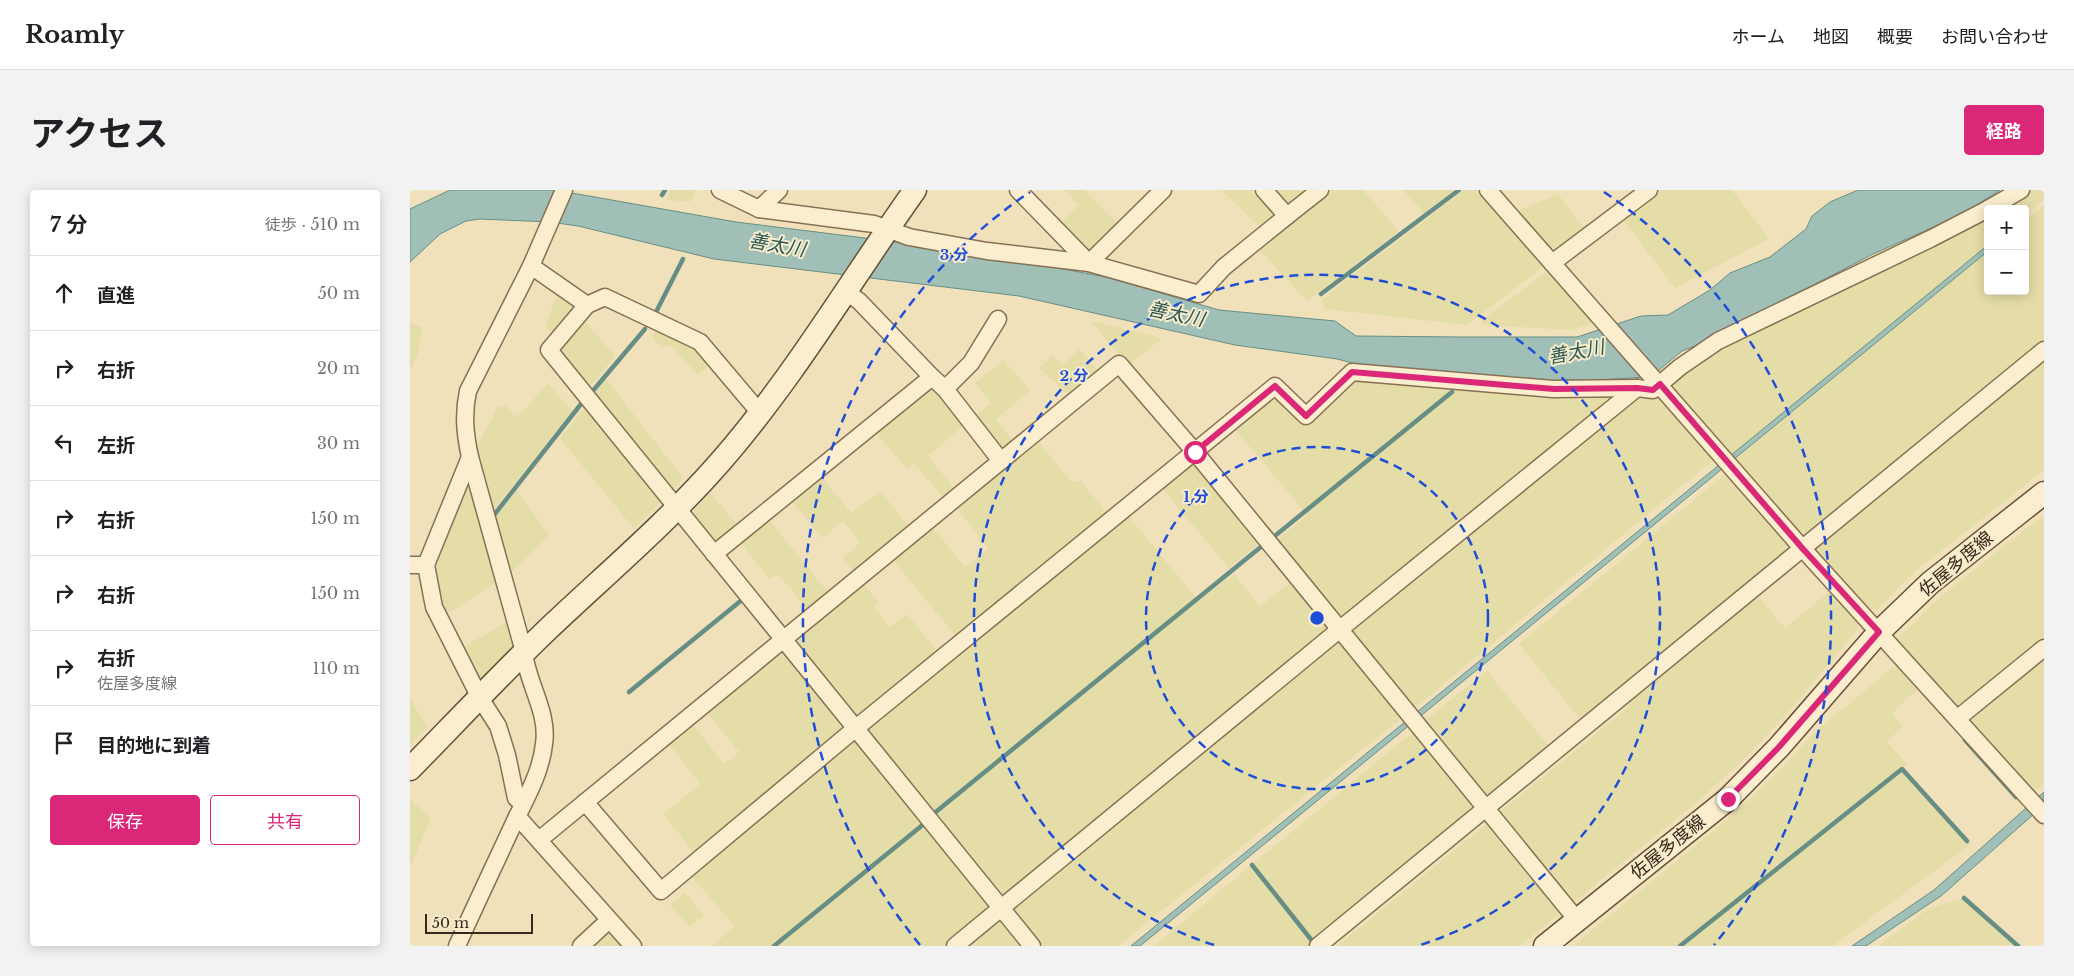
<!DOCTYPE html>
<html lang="ja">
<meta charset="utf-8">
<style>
:root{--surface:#fff;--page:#f2f2f2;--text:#202124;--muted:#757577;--line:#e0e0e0;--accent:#db2777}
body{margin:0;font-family:"Libre Baskerville","Noto Sans JP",serif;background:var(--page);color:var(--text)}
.controls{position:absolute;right:15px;top:15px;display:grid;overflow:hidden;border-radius:5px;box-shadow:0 2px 12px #0003}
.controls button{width:45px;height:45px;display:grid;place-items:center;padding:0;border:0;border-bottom:1px solid var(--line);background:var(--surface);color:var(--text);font:25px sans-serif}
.scale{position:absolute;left:15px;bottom:12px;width:108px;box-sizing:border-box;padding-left:5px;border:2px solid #36281a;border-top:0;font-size:14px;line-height:18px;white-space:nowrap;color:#36281a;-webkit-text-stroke:4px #f7ebcb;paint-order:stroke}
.stop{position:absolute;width:15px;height:15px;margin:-11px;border:4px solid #db2777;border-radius:50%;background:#fff}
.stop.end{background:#db2777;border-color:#fff;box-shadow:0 1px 5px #0008}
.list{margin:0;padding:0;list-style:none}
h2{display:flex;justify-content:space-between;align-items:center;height:65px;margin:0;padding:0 20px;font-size:21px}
h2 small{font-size:16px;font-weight:400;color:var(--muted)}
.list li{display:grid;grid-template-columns:32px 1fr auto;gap:15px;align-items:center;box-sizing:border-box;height:75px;padding:0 20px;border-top:1px solid var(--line)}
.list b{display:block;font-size:19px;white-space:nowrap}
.list p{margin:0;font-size:16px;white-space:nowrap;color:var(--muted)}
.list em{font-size:16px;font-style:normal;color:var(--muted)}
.actions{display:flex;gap:10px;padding:15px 20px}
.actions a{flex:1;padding:11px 0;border:1px solid var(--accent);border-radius:5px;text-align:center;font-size:18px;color:var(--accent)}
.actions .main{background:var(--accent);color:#fff}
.icon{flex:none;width:28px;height:28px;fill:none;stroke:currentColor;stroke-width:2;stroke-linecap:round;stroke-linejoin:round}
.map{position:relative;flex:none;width:1634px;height:756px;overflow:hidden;border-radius:5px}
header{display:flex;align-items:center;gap:30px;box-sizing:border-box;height:70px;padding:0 25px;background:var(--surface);border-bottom:1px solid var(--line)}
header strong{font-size:24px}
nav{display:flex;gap:28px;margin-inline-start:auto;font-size:18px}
.intro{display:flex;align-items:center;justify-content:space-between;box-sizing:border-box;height:120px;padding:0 30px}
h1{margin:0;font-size:35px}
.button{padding:12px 22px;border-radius:5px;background:var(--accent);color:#fff;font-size:18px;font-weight:700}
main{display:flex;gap:30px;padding:0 30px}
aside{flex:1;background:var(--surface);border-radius:5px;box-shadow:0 2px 12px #0003}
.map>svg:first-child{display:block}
.farmland{fill:#e5dda8}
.water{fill:#a0c0b7;stroke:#678e85}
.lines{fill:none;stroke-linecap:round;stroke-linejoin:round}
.stream{stroke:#678e85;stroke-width:4.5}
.street-casing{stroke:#877054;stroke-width:19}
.secondary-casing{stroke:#695138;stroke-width:25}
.street{stroke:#faeece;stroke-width:16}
.secondary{stroke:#faeece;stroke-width:22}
.route{stroke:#db2777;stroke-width:6}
.ring{fill:none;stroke:#1d4ed8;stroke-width:2.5;stroke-dasharray:9 6}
.labels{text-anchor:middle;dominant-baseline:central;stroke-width:4;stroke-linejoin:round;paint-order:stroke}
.street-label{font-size:18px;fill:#36281a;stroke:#f7ebcb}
.water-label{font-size:19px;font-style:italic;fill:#285654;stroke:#f7ebcb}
.centre{fill:#1d4ed8;stroke:#f7ebcb;stroke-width:2.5}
.ring-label{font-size:15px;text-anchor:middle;font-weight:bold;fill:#1d4ed8;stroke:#f7ebcb;stroke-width:4;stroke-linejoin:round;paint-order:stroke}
</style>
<header>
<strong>Roamly</strong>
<nav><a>ホーム</a><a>地図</a><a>概要</a><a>お問い合わせ</a></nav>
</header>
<div class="intro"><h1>アクセス</h1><a class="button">経路</a></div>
<main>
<aside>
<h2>7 分<small>徒歩 · 510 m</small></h2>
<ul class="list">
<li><svg class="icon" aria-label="ahead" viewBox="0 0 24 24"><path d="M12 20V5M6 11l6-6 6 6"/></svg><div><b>直進</b></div><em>50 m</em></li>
<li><svg class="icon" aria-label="right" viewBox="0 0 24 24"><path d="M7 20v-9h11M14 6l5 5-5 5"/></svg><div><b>右折</b></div><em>20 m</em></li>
<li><svg class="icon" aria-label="left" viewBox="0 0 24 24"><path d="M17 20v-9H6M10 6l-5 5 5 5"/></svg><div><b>左折</b></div><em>30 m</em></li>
<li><svg class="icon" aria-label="right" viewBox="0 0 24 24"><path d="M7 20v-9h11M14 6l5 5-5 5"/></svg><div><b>右折</b></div><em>150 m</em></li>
<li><svg class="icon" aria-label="right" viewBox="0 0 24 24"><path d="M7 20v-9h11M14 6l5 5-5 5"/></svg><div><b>右折</b></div><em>150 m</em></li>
<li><svg class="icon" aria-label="right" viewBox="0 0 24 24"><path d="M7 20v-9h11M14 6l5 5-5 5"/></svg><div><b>右折</b><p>佐屋多度線</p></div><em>110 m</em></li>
<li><svg class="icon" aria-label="arrive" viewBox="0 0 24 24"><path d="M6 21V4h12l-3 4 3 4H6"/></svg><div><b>目的地に到着</b></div></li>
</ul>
<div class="actions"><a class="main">保存</a><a>共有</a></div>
</aside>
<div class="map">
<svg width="1634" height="756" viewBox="0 0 1634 756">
<rect width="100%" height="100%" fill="#f0e1bb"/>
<g class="farmland">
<polygon points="261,0 286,0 280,12 256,10"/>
<polygon points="654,0 675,0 710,36 682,64 647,37 669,15"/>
<polygon points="811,0 851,0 869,26 852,39"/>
<polygon points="857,0 901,0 879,17"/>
<polygon points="918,0 953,0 989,41 897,111 845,55"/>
<polygon points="993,0 1044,0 1014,23"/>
<polygon points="1054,0 1069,0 1135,72 1133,77 1057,135 914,119 912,109"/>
<polygon points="1248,0 1322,0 1359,49 1265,98 1211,27"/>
<polygon points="1615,0 1634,0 1634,9 1615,25 1615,19 1583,19"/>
<polygon points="1148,4 1177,42 1144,65 1105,22"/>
<polygon points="1634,15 1634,156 1395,349 1326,269 1578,61 1578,101 1615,101 1615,31"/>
<polygon points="1578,22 1578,55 1322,264 1258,191 1309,153"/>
<polygon points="1139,80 1187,132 1160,140 1073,135 1072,130"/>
<polygon points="150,103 167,117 146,145 135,137 145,110"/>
<polygon points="174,130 205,166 176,202 147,166 149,153"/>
<polygon points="681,131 752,148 718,176"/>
<polygon points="0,132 13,138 7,167 0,180"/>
<polygon points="247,139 286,156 302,173 288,185 260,155 252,158 242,147"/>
<polygon points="669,159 691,184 662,208 629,178 643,165 653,175"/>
<polygon points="1634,164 1634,280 1502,384 1467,420 1460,419 1403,357"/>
<polygon points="593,170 620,200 586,230 606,254 597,261 586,259 562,228 581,213 565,193"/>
<polygon points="945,188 1211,203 935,433 863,353 897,325 824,238 865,202 897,231"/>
<polygon points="196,189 273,288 262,300 182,207"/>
<polygon points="138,193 162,221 82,322 64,262 88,217 96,216 107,228"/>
<polygon points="516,196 525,197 555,234 518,266 548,303 537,311 504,274 497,279 463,240"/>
<polygon points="1225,205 1246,206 1303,270 1001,521 937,443"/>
<polygon points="177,215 254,309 224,339 150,248"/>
<polygon points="627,250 660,290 666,292 671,291 700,327 549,450 481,368 521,335 555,377 578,358 545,316"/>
<polygon points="779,272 786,272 852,351 819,378 750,296"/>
<polygon points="1318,282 1385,356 1174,534 1109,454"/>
<polygon points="409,283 441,323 470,301 502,340 447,385 432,368 450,353 433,331 412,348 379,308"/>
<polygon points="55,291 61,291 86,392 36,425 27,406 23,371"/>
<polygon points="107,301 139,345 99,385 85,328"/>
<polygon points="300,303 328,335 303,356 278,326"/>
<polygon points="716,323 789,411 824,384 850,417 884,389 922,436 596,709 589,708 452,543"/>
<polygon points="356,326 421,406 400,422 368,384 360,390 328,349"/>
<polygon points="1631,327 1634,331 1634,452 1548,519 1487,449 1530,407"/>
<polygon points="452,391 469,413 464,417 480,437 497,424 531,466 451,531 382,456 383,448"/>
<polygon points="1420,401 1448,432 1448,439 1375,526 1338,565 1293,607 1159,716 1086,625 1219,517 1216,513 1347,405 1375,438"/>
<polygon points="98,431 105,456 70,491 48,460"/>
<polygon points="924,450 932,450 990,522 988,531 708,756 627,756 599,716"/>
<polygon points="370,459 376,460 436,532 434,544 286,665 253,624 290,594 258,553 281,532 314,574 329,562 295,520"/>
<polygon points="1634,461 1634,593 1626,601 1622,600 1559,528"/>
<polygon points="1487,474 1509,498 1482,523 1493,536 1477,552 1498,574 1492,579 1561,654 1423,756 1163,756 1326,622 1376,574 1406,541"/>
<polygon points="1077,481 1142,560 1078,611 1013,532"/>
<polygon points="0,509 18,537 0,555"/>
<polygon points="1005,540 1068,615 902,756 743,756"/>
<polygon points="443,547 584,711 581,723 539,756 302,756 324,736 278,682"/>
<polygon points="0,609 21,629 0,677"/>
<polygon points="1081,630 1153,721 1110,756 927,756"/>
<polygon points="275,703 294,725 280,737 260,716"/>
<polygon points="1554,708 1607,755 1468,756 1519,718"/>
<polygon points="589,725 618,756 551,756"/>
<polygon points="200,740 214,756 175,756"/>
</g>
<g class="water">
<polygon points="40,0 145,0 326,32 479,51 613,71 700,88 809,120 925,131 946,146 1050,147 1167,147 1231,126 1258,125 1300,100 1320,83 1360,67 1396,39 1402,26 1420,12 1448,0 1590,0 1551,25 1463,64 1290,154 1272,161 1248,181 1235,187 1146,193 977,182 927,169 825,155 609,106 304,69 168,36 140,32 70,29 56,31 30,44 0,72 0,19"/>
<polygon points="1578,55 1578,61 730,756 721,756"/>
<polygon points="1634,602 1634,615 1531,706 1456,756 1442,756 1524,700"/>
</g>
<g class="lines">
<g class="stream">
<polyline points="252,5 255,0"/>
<polyline points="911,104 1049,0"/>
<polyline points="244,126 273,69"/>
<polyline points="181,203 235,139"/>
<polyline points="84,325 171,214"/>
<polyline points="861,349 1042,202"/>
<polyline points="219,502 333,409 330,406"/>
<polyline points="1555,550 1606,607"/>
<polyline points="522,625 852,356"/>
<polyline points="842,675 903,752"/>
<polyline points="1554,708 1608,756"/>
<polyline points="364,756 515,633"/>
<polyline points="1270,756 1492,579 1557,651"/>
</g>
<g class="street-casing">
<g id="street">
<polyline points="310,0 349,19 464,34 499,47 577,61 679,73 789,104 814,77 877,26"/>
<polyline points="608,0 679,73 753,0"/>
<polyline points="854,0 877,26 910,0"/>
<polyline points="1078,0 1393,359 1634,625"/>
<polyline points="349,19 369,0"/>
<polyline points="1578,19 1611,0"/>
<polyline points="1142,73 1239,0"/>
<polyline points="121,76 177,115 139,160 622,756"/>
<polyline points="435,101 449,111 522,187"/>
<polyline points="177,115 195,107 290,152 350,223"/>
<polyline points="535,199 561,173 588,129"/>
<polyline points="304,364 522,187 535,199 591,271"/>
<polyline points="0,375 16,375 60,267"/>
<polyline points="16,375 24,417 70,508 88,536 97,565 106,608 113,614"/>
<polyline points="1548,528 1634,458"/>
<polyline points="175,612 251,701 446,538 865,196 896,226 942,182 1143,199 1227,198 1243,200 1270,177 1308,151 1520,49 1578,19"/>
<polyline points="107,626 223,756"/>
<polyline points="129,650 709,174 785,262 1167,730"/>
<path d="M47,756C65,716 84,676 103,635C115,610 131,583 134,554C139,522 117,493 114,462L60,267C55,244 53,224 58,201L121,76L154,0"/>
<polyline points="171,756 199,730"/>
<polyline points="545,756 929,440 1227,198"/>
<polyline points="908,756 1634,160"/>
</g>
</g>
<g class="secondary-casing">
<g id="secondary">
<path d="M0,579C45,533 89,486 136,441C195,385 258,332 311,271C384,187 441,90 505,0"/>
<polyline points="1135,756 1318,609 1369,557 1469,442 1520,393 1634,303"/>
</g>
</g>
<use href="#street" class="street"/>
<use href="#secondary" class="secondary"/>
</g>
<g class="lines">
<polyline class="route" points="785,262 865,196 896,226 942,182 1144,199 1227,198 1243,200 1250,194 1393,359 1469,442 1369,557 1318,609"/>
</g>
<g class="ring">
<circle cx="907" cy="428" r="171"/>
<path d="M804 755A343 343 0 1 1 1010 755"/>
<path d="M510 755A514 514 0 0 1 620 2M1194 2A514 514 0 0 1 1304 755"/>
</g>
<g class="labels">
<g class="street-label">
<text transform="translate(1546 374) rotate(-40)">佐屋多度線</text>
<text transform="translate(1258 657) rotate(-39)">佐屋多度線</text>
</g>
<g class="water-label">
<text transform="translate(367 55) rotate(10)">善太川</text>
<text transform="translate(766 124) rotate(12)">善太川</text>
<text transform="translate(1166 162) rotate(-11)">善太川</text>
</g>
</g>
<circle cx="907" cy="428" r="8" class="centre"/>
<g class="ring-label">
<text x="544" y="70">3 分</text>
<text x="664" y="191">2 分</text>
<text x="786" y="312">1 分</text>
</g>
</svg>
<div class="controls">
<button>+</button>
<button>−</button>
</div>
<div class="scale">50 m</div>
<div class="stop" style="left:785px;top:262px"></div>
<div class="stop end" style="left:1318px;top:609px"></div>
</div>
</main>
